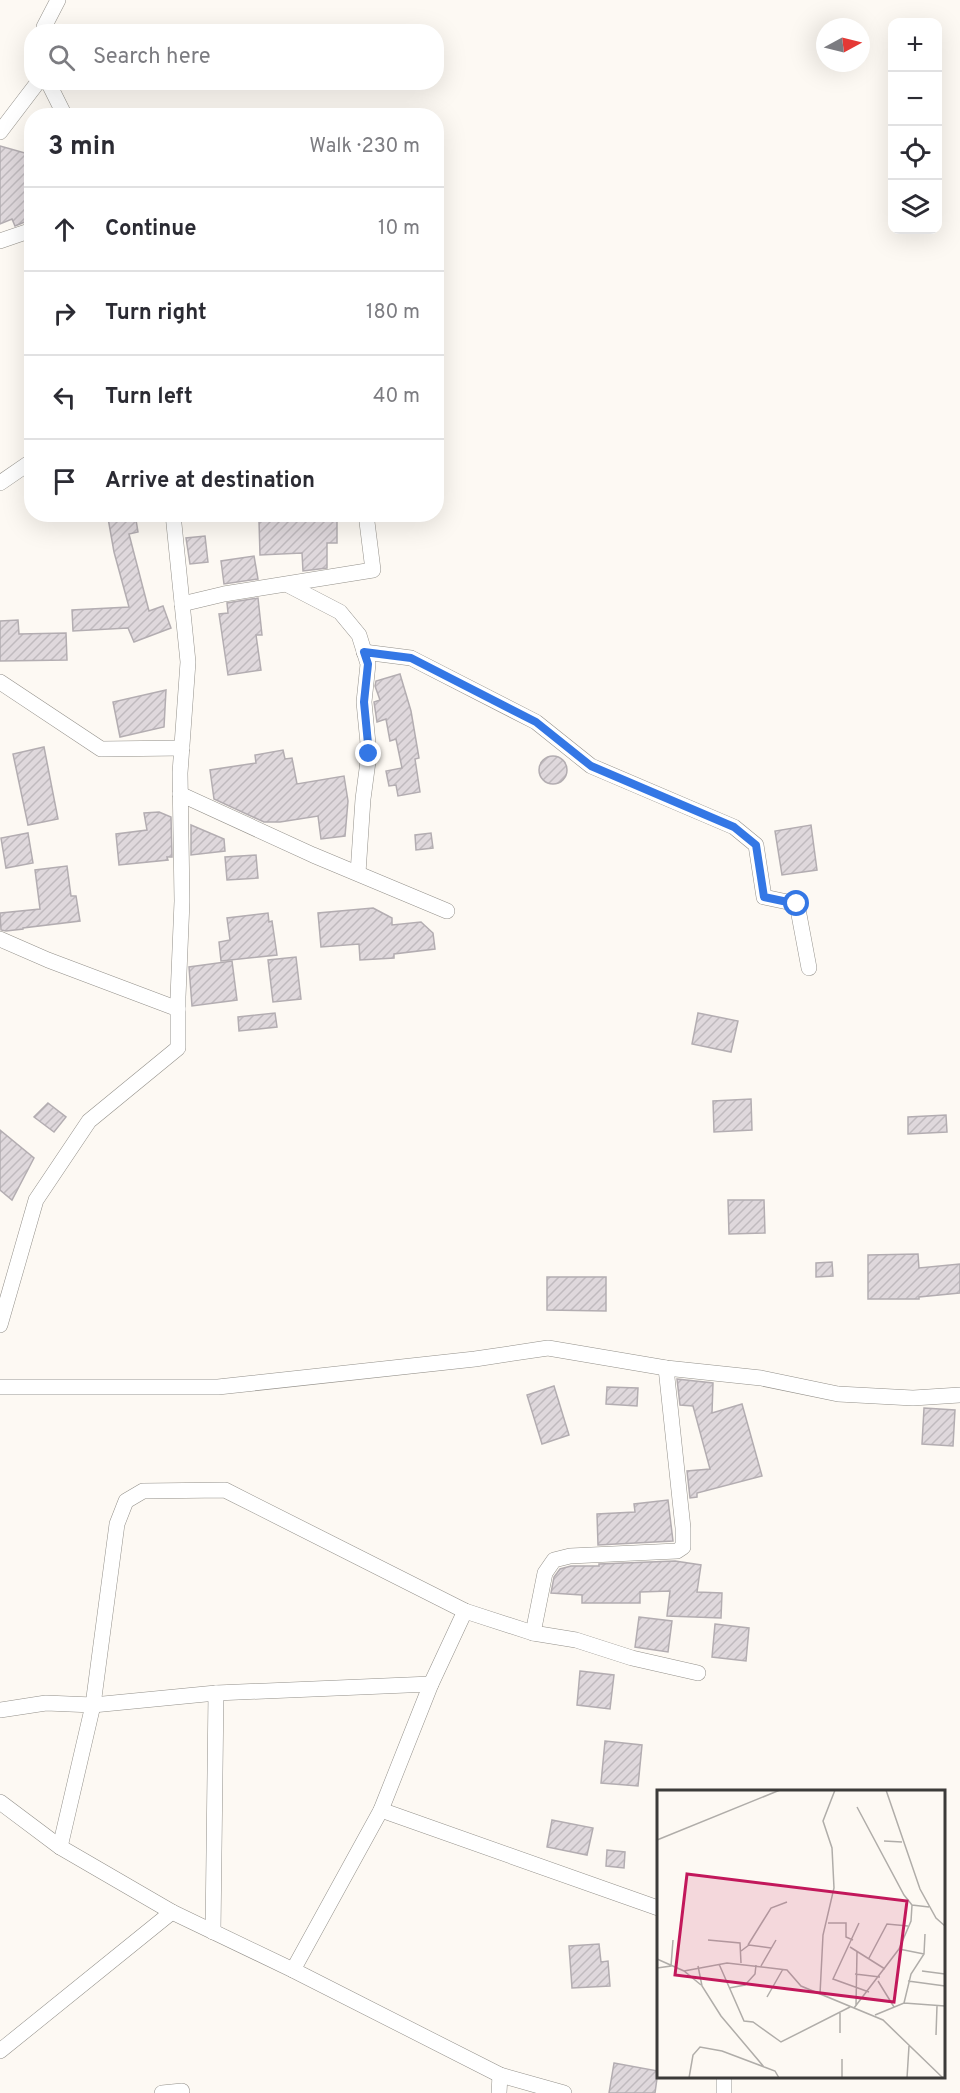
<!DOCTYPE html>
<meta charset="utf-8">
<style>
:root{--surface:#fff;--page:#f7f7f7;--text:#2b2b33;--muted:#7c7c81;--line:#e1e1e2}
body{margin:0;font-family:Overpass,sans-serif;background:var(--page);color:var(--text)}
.controls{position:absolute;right:18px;top:18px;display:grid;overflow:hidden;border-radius:12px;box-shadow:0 6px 24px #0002}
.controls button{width:54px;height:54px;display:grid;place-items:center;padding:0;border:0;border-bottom:2px solid var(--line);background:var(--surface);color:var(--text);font:30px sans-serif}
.compass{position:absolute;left:816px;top:18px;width:54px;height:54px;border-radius:50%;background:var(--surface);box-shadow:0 6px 24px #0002;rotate:83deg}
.stop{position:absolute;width:18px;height:18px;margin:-14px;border:4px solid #3477e5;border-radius:50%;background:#fff}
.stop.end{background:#3477e5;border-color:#fff;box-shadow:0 2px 6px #0008}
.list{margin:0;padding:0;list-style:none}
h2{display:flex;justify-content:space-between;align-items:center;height:78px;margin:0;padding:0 24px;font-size:26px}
h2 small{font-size:20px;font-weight:400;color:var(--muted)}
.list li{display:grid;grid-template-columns:39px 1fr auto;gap:18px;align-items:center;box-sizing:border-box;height:84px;padding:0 24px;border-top:2px solid var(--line)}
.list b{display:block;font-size:22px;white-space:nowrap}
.list em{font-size:20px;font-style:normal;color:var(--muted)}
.icon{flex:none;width:33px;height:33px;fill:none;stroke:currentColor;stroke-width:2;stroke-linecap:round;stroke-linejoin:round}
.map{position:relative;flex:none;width:960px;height:2093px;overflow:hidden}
.search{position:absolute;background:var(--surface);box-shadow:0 6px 24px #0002;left:24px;top:24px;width:420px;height:66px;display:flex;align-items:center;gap:15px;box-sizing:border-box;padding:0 21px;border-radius:24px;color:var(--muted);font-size:22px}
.panel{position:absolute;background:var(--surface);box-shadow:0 6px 24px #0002;left:24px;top:108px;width:420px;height:414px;border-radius:24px}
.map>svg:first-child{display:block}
.building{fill:url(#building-hatch);stroke:#b3adb1;stroke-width:1.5}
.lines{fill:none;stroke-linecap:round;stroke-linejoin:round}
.street-casing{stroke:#93908a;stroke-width:16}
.street{stroke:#fff;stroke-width:15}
.route{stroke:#3477e5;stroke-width:8}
.inset-road{fill:none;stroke:#b0ada9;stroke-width:1.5}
.view{fill:#c2185b;fill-opacity:0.15;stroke:#c2185b;stroke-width:3}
.inset-edge{fill:none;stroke:#3c3b39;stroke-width:3}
</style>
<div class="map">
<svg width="960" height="2093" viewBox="0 0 960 2093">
<defs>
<pattern id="building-hatch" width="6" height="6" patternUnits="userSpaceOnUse" patternTransform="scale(1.5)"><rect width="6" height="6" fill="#dfd8dc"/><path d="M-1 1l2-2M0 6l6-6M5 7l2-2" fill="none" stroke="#c0babe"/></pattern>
</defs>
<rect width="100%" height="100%" fill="#fdf9f3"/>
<g class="building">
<polygon points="0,146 32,155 25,178 32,193 32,219 15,226 12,219 0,224"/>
<polygon points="128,514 135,514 138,532 129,534 149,611 163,606 171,628 134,642 128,628 73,631 72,610 129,607 114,552 108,518"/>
<polygon points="307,514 337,514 337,543 327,543 327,568 303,571 302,553 260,555 259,521 307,519"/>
<polygon points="205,536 208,562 190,564 186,538"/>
<polygon points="254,556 258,579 224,584 221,561"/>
<polygon points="258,598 262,635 256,635 261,670 228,675 219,614 228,613 227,603"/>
<polygon points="18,620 19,634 66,633 67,660 0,661 0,621"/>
<polygon points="400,674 411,711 419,758 415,759 420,792 398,796 396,785 389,786 386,771 402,768 396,739 390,741 386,719 377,722 374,702 380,700 375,686 376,681"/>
<polygon points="166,690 164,727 120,737 113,702"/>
<polygon points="44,747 58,819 28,825 13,754"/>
<polygon points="283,750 285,759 292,758 297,784 344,776 348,801 345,836 321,839 318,816 280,822 264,822 214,799 210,770 256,763 255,755"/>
<circle cx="553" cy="770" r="14"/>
<polygon points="159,812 171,817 172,857 167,857 168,860 119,865 116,834 147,830 144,813"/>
<polygon points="191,825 224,839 225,851 191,855"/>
<polygon points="811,825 817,870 782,875 775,831"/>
<polygon points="28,833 33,863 6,868 1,838"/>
<polygon points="431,833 433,848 416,850 415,835"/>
<polygon points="256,855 258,878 227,880 225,857"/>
<polygon points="67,866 71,896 76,896 80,921 23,928 23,929 6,931 1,930 0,913 40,909 35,870"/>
<polygon points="373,908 392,918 392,925 421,922 433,933 435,949 394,954 394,958 360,960 359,944 321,947 318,913"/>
<polygon points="268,913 269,922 272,921 277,955 221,961 219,942 230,940 227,918"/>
<polygon points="296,957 301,999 273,1002 268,960"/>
<polygon points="232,961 237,1000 192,1006 189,967"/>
<polygon points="275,1013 277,1027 239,1031 238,1017"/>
<polygon points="698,1013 738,1021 731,1052 692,1044"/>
<polygon points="751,1099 752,1130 714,1132 713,1101"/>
<polygon points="48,1103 66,1117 54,1132 34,1117"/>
<polygon points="946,1115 947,1132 908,1134 908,1117"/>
<polygon points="0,1130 34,1158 12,1200 0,1190"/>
<polygon points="728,1200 764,1200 765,1233 729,1234"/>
<polygon points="918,1254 919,1268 960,1264 960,1293 919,1297 919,1299 868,1299 868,1255"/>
<polygon points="832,1262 833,1276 816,1277 816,1263"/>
<polygon points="547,1277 606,1277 606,1311 547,1310"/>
<polygon points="677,1379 713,1383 712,1413 742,1404 762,1476 697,1493 697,1497 690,1498 687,1471 710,1469 693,1406 680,1405"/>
<polygon points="554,1386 569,1435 542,1444 527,1395"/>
<polygon points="607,1387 638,1388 637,1406 606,1404"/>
<polygon points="924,1408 955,1410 953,1446 922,1444"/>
<polygon points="668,1500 673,1541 598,1545 597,1514 635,1512 634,1504"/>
<polygon points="675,1561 701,1565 697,1592 722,1593 721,1618 667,1616 670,1591 640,1592 640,1603 582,1603 582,1595 551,1593 554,1577 560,1569 571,1566 599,1566 599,1564"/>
<polygon points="639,1617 672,1621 668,1652 635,1647"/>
<polygon points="715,1624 749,1628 746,1661 712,1657"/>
<polygon points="580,1671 614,1675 610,1709 577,1705"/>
<polygon points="605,1741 642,1745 638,1786 601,1783"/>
<polygon points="552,1820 593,1828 587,1855 547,1847"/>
<polygon points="607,1850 625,1852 624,1868 606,1866"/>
<polygon points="599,1944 601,1962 608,1961 610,1986 572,1988 569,1946"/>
<polygon points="614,2063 658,2071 655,2093 609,2093"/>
</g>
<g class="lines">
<g class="street-casing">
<g id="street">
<polyline points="44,32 44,27 58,0"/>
<polyline points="48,82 65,116"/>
<polyline points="0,132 38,82"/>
<polyline points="0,241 32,230"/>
<polyline points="0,483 32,461"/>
<polyline points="288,585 340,612 359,635 368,664 364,702 369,754 363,799 358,873"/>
<polyline points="182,604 224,594 373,570 366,514"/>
<polyline points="364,652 411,658 536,722 591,766 734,827 756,845 764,897 797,904 809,968"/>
<polyline points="0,682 101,749 182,748"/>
<polyline points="180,794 313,855 447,911"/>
<polyline points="0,939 48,960 178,1009"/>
<polyline points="0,1325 36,1200 89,1121 178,1048 178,997 182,901 180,773 188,662 173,514"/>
<polyline points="0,1387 218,1387 475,1359 548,1348 666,1368 761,1378 838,1394 913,1398 960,1395"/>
<polyline points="533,1633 545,1573 554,1560 570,1556 677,1551 683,1547 683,1528 666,1368"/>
<polyline points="0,1710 46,1703 93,1705 216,1693 431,1684"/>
<polyline points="0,1802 60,1847 172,1912 293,1970 500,2075 564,2093"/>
<polyline points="381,1810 658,1908"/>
<polyline points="60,1847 93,1705 117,1524 126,1501 143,1491 225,1490 465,1611 533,1633 576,1640 632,1658 698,1673"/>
<polyline points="213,1932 216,1693"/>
<polyline points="293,1970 381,1810 431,1684 465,1611"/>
<polyline points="0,2051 172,1912"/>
<polyline points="724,2076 724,2093"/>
<polyline points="162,2093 182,2091"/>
<polyline points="499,2093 500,2075"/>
</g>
</g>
<use href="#street" class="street"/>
</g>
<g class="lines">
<polyline class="route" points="369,754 364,702 368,664 364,652 411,658 536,722 591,766 734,827 756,845 764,897 797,904"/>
</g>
<g transform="translate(657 1790)">
<rect width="288" height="288" fill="#fdf9f3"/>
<path class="inset-road" d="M229,0L263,99L279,128L288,136M200,17L247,105L255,115L272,117M0,50L123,0M227,51L245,52M171,133H189V147L196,150M202,133L176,189L212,202M51,150L83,153L84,173M91,155L114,118L130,112M193,157L228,179M242,159L267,164M84,161L92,155L114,158M212,168L230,134L251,136M0,169L27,181L44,195M62,174L87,231L96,232L124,252L193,217M41,176L45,196L64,226L107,277M104,176L119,150M0,178L14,176L16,150M27,181L70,173L130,180L144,196L226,230L286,288M265,181L288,184M198,184L223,187M221,191L237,217M251,191L288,196M72,198L88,195L98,184L99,175M163,204L166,145L177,98L175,58L166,31L178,0M110,207L126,179M247,213L254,184L267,164L268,144M199,216L200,161M197,218L242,159L254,131L255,115M218,225L247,213L288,216M183,243V223M279,245L280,216M32,288L36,265L43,257L65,261L118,281L122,288M185,288V269M250,288L252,256"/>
<path class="view" d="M30,84L250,111L237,212L18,185Z"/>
<rect width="288" height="288" class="inset-edge"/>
</g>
</svg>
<div class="controls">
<button>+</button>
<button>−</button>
<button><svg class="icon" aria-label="locate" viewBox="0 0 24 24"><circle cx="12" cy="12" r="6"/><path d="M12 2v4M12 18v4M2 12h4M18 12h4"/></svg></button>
<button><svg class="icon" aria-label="layers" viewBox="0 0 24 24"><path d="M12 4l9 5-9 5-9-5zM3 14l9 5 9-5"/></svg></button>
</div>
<svg class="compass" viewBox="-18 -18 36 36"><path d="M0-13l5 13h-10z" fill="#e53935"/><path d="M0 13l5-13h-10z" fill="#7c7c81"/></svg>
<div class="stop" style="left:797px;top:904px"></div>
<div class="stop end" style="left:369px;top:754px"></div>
<div class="search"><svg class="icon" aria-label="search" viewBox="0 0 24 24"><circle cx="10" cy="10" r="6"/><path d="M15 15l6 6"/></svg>Search here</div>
<section class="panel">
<h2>3 min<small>Walk · 230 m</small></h2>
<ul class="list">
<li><svg class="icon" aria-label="ahead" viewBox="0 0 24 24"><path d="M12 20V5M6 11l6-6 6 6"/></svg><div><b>Continue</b></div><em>10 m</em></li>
<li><svg class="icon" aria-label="right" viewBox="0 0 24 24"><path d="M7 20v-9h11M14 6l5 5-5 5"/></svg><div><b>Turn right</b></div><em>180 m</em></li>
<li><svg class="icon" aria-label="left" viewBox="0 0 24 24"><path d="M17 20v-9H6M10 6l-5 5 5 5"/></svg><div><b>Turn left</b></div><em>40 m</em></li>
<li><svg class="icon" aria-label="arrive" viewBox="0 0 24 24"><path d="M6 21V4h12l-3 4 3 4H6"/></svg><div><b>Arrive at destination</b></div></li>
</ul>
</section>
</div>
